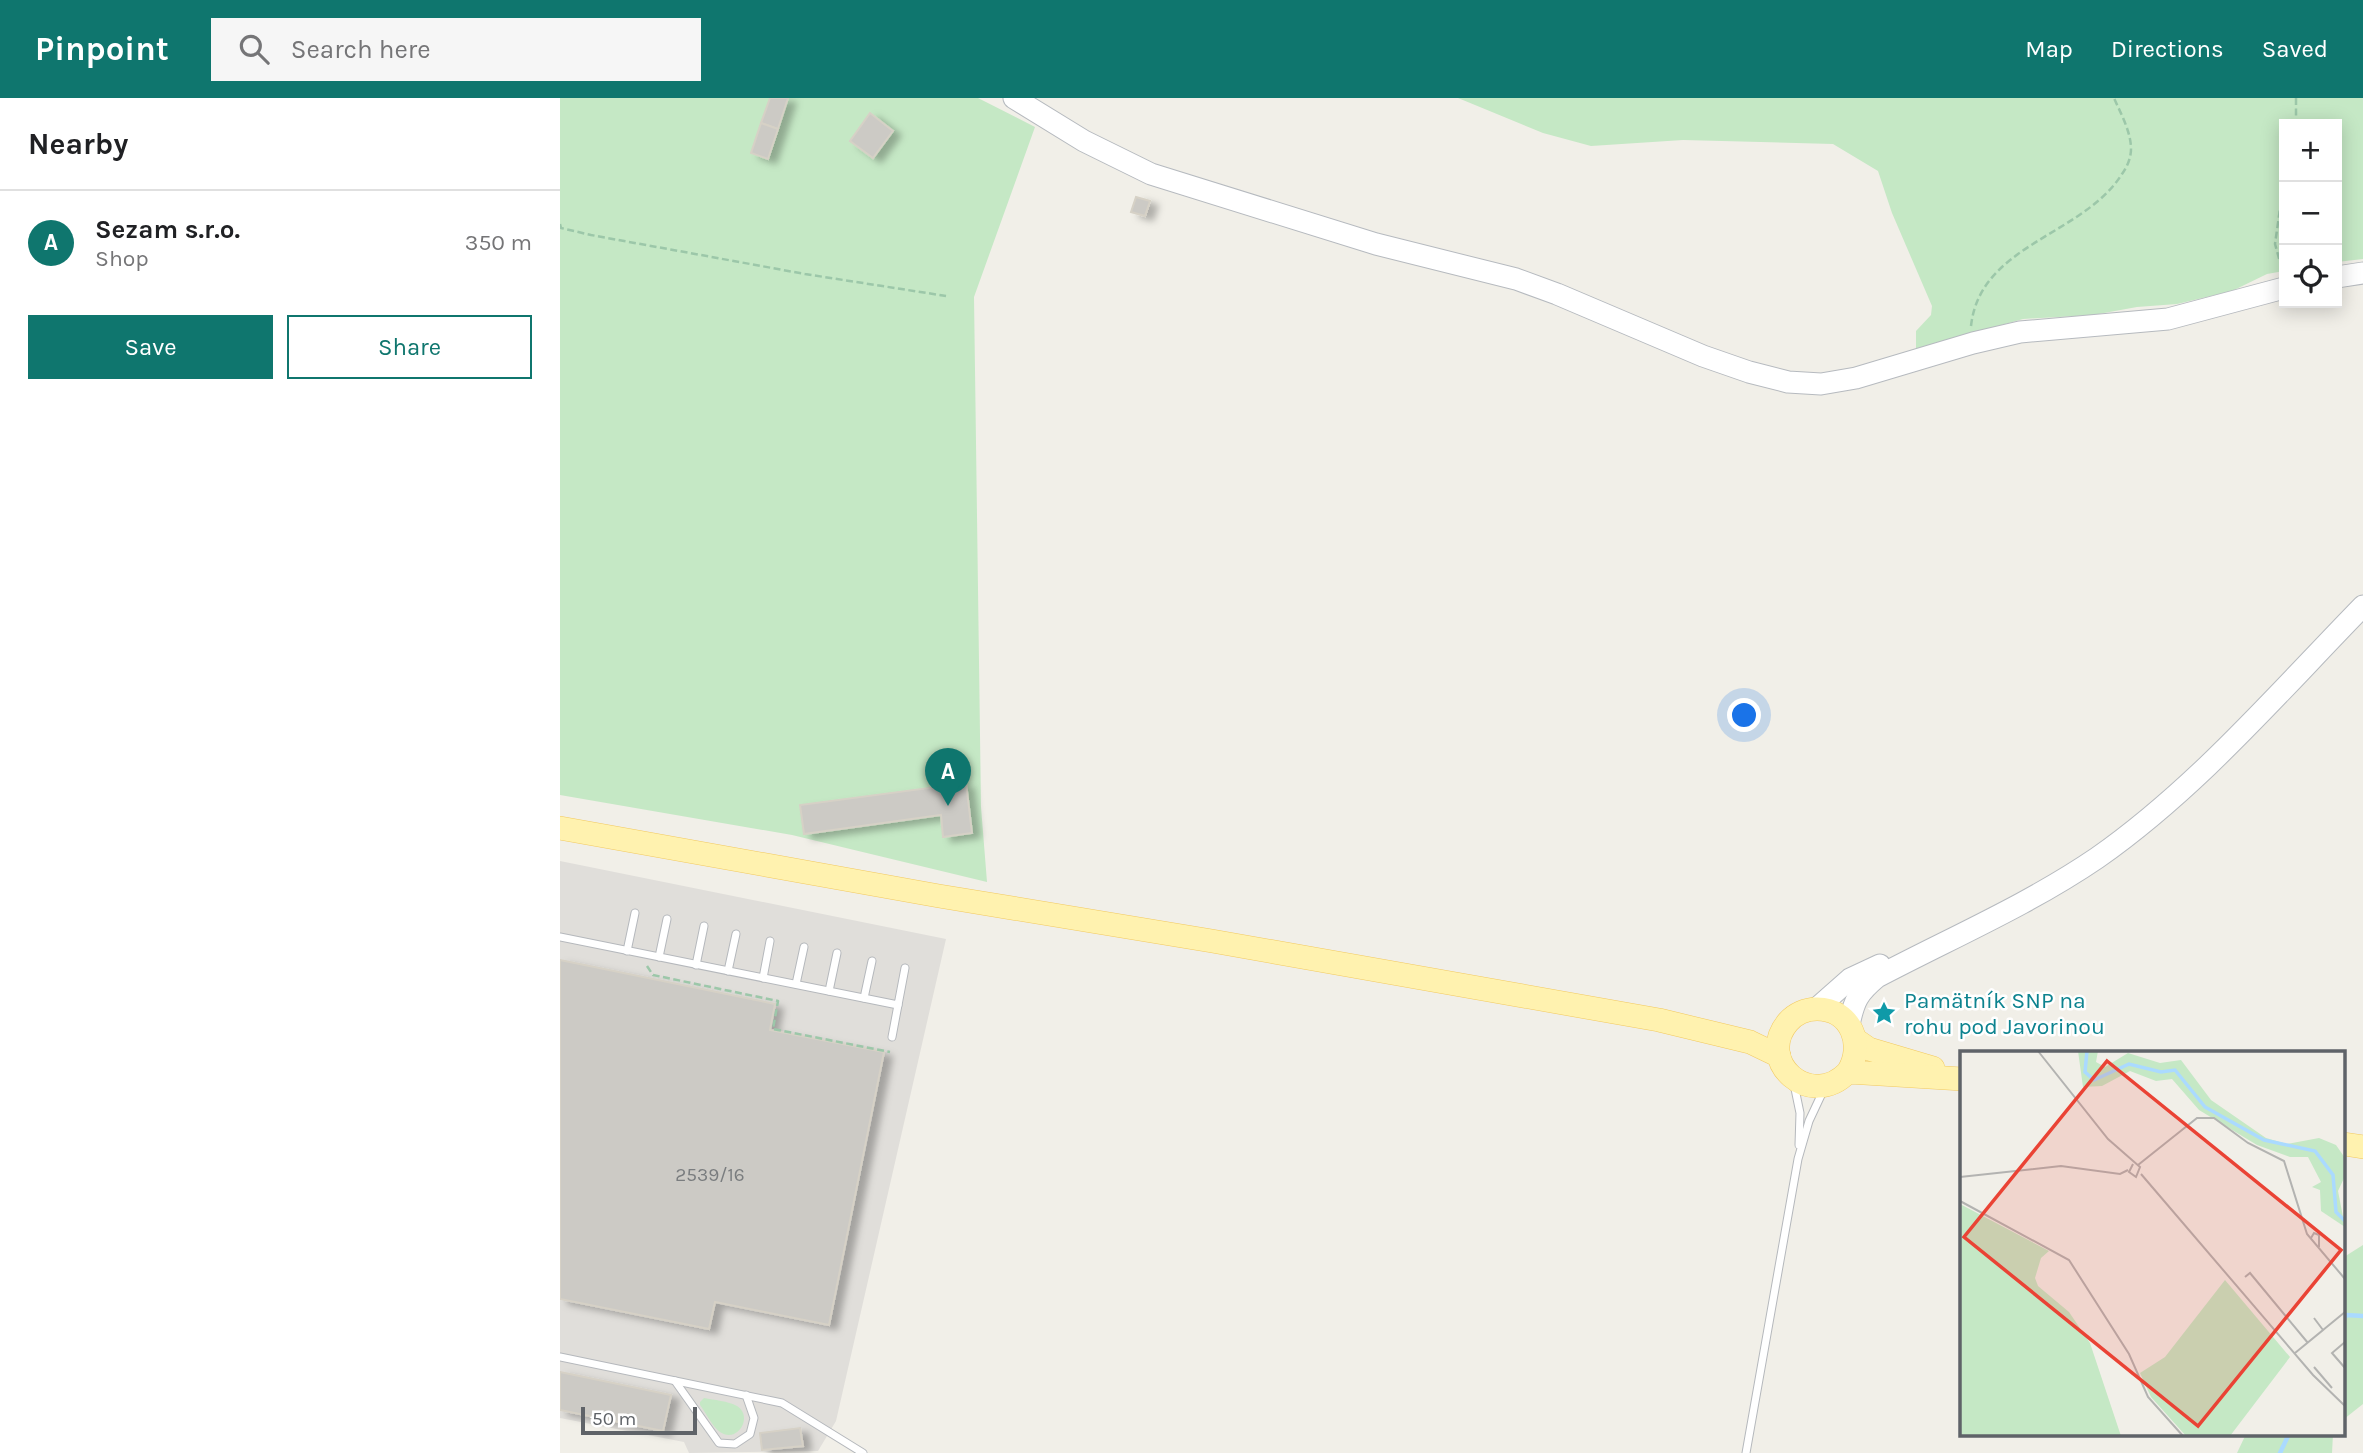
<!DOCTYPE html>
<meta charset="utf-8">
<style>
:root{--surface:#fff;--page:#f6f6f6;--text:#202124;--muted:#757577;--line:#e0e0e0;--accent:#0f766e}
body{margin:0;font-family:Karla,sans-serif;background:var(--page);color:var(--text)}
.controls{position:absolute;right:21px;top:21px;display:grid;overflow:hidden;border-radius:0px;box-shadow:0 4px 18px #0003}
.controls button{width:63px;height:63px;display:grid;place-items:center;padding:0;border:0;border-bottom:2px solid var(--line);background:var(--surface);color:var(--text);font:35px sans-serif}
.scale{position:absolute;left:21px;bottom:18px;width:116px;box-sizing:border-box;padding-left:7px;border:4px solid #5f6368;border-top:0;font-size:19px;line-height:24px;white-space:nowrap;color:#5f6368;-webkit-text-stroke:5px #fff;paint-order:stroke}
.you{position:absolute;left:1185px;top:618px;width:24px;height:24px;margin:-18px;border:5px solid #fff;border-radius:50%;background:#1a73e8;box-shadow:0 0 0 10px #1a73e833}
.badge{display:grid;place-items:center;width:46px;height:46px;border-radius:50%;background:var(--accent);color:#fff;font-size:23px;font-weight:700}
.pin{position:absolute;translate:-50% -58px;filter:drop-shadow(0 2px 4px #0008)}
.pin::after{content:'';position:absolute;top:37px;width:24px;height:21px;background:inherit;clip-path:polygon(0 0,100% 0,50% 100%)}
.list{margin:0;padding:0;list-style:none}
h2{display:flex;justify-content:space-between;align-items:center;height:91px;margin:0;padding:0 28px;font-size:30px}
h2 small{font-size:23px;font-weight:400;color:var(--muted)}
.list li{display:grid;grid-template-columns:46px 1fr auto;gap:21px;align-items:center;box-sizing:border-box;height:105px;padding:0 28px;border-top:2px solid var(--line)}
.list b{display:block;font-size:26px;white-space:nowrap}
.list p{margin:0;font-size:23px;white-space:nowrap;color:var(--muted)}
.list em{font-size:23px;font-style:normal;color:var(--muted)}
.actions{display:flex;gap:14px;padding:21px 28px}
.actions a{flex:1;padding:16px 0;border:2px solid var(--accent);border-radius:0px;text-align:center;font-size:24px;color:var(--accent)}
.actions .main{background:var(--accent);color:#fff}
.icon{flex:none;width:38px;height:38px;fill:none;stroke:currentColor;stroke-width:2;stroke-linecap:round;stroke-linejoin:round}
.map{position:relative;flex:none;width:1803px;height:1355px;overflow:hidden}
header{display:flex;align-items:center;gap:42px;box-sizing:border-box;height:98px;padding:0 35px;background:var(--accent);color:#fff}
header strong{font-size:33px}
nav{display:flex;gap:38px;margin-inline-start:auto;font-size:24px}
.search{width:490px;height:63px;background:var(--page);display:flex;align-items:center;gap:18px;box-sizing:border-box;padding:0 24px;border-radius:0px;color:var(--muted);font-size:26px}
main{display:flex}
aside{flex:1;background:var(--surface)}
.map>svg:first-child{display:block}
.industrial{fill:#e0deda}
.green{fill:#c5e8c5}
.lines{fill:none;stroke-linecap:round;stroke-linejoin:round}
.stream{stroke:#aadaff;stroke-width:4.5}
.building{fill:#cccac5;stroke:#d6d1c6;stroke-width:2;filter:url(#shadow)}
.lane-casing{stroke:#b5b8bc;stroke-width:9}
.secondary-casing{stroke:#b6babf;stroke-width:23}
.primary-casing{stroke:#f2c960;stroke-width:24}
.path{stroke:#9cc7a9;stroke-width:2.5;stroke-dasharray:7 3.5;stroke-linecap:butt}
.lane{stroke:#fff;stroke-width:7}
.secondary{stroke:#fff;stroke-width:21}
.primary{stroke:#fff2af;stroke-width:23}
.labels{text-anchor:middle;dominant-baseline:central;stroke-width:5;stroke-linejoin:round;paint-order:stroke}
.number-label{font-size:19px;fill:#7a7d7f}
.culture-label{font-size:23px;fill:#0d838f;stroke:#fff;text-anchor:start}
.inset-river{fill:none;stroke:#aadaff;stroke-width:3.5}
.inset-road{fill:none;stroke:#b3b3b1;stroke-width:2}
.view{fill:#ea4335;fill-opacity:0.15;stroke:#ea4335;stroke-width:3.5}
.inset-edge{fill:none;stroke:#5f6368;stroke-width:3.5}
</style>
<header>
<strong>Pinpoint</strong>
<div class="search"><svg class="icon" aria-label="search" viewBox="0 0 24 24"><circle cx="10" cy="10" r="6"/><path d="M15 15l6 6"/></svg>Search here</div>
<nav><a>Map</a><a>Directions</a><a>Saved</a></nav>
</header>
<main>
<aside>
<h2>Nearby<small></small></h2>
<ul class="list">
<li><span class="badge">A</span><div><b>Sezam s.r.o.</b><p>Shop</p></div><em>350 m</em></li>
</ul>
<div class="actions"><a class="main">Save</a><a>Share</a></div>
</aside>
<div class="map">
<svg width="1803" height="1355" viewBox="0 0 1803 1355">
<defs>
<filter id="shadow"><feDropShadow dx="8" dy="4.5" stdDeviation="3.5" flood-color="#0004"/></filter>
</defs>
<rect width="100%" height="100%" fill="#f1efe8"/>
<polygon class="industrial" points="0,763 386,841 276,1323 258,1353 129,1355 124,1344 0,1320"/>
<g class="green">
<polygon points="0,0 418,0 475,29 414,199 421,709 427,784 232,737 0,697"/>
<polygon points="898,0 1803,0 1803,161 1777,164 1777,26 1724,26 1724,173 1707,176 1672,193 1617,206 1577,209 1533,217 1463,221 1356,251 1356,233 1371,217 1372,208 1332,115 1318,73 1273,46 1123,42 1031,48 983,35"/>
<polygon points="1803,1147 1803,1306 1784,1321 1784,1159"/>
<path d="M144,1300C154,1302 168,1303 177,1308C194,1319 177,1346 160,1334C152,1328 146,1315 140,1307V1304Z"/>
<polygon points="1686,1336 1773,1336 1772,1355 1677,1355"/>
</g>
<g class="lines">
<g class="stream">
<polyline points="1784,1222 1786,1217 1803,1218"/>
<polyline points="1720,1355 1729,1336"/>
</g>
</g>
<g class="building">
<polygon points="210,0 228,0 218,31 201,25"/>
<polygon points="310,15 333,33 313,60 290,43"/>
<polygon points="201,25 218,31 208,61 191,55"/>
<polygon points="576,99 590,103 585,118 571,114"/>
<polygon points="406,685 412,735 383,739 381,717 244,736 240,707"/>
<polygon points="0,862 215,906 210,932 324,954 269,1227 155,1204 149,1231 0,1201"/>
<polygon points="0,1274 111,1297 103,1333 0,1312"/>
<polygon points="240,1330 243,1348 202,1352 200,1335"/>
</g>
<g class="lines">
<g class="lane-casing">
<g id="lane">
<polyline points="0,839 338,907 345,870"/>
<polyline points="67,853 75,815"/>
<polyline points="99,859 107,821"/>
<polyline points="136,867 144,828"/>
<polyline points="168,873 176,836"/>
<polyline points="203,880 210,843"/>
<polyline points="236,886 244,849"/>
<polyline points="269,893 277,855"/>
<polyline points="304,900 312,863"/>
<polyline points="332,939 338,907"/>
<polyline points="1234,986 1240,1015 1239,1047"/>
<polyline points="0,1259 222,1305 303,1355"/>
<polyline points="115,1283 159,1345 175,1346 190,1336 194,1320 186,1297"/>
<polyline points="1186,1355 1238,1061 1249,1023 1264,991"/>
</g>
</g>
<g class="secondary-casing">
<g id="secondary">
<polyline points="454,0 524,43 591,76 816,146 956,181 997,196 1143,258 1189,274 1228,284 1261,286 1296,280 1413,245 1460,234 1608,221 1724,190"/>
<polyline points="1777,179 1803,175"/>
<polyline points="1256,911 1290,881 1320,867"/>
<path d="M1289,927C1294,902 1298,895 1317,879C1391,840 1468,807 1537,760C1637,690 1718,595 1803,508"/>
</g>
</g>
<g class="primary-casing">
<g id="primary">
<polyline points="0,730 379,798 652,843 1099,922 1190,944 1219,958"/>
<polyline points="1296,942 1309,951 1373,970"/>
<path d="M1288,974C1305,947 1291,911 1257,911C1246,911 1235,916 1228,924C1195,963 1250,1013 1288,974L1402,981"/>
<polyline points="1784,1046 1803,1049"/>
</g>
</g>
<g class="path">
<polyline points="1736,0 1736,26"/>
<polyline points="0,126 1,130 31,137 245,176 386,198"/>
<polyline points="1722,171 1715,146 1724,83"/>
<path d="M1411,228C1420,146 1523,138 1562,76C1567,69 1571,60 1571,51C1571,34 1561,16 1554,0"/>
<polyline points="87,868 93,877 218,903 213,931 330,954"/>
</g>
<use href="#lane" class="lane"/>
<use href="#secondary" class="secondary"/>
<use href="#primary" class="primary"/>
</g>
<defs>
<g id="sight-bare" transform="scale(1.89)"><path d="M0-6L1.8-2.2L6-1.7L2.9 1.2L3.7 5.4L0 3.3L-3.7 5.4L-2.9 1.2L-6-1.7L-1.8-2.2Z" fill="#0f9aa8" stroke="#fff" stroke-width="2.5" paint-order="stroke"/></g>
</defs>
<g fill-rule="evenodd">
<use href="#sight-bare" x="1324" y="915"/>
</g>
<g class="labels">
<g class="number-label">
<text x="150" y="1077">2539/16</text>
</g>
<g class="culture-label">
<text x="1344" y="902">Pamätník SNP na<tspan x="1344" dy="26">rohu pod Javorinou</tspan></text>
</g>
</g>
<g transform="translate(1400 953)">
<rect width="385" height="385" fill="#f1efe8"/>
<path d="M118,0H138L136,11L145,16L168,2L200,12L221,9L251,49L306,87L327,93L359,87L376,94L385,107V125L378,140L385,176L361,160L360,139L352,136L361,131L348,106H330L297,94L239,59L212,28L196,30L170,20L142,35L123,36ZM0,153L89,200L81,207L75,227L78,235L109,261L130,292L161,385H0ZM265,229L330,306L270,385H226L191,346L180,322L205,306Z" fill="#c5e8c5"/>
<path class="inset-river" d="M127,0L125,21L134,29L169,13L201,21L215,19L245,56L304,89L355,100L373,124L376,161L385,170"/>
<path class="inset-road" d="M78,0L148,88L180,116L176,126L169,121L173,113M178,114L237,67H254L288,92L324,110L347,183L385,228M181,123L353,324L385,355M0,126L101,115L160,123L168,119M0,150L109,209L169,303L188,346L223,385M351,187L354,182L359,184V196M285,226L290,222L348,292M363,279L385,261M385,291L372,302L385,317M335,302L363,279L354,267M354,316L372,337"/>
<path class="view" d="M147,10L381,199L238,375L4,186Z"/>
<rect width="385" height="385" class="inset-edge"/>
</g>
</svg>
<div class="controls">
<button>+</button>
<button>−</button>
<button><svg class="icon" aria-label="locate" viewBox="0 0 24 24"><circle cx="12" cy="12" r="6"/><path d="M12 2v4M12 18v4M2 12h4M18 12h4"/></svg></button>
</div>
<div class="scale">50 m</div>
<div class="you"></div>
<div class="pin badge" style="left:388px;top:708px">A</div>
</div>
</main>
